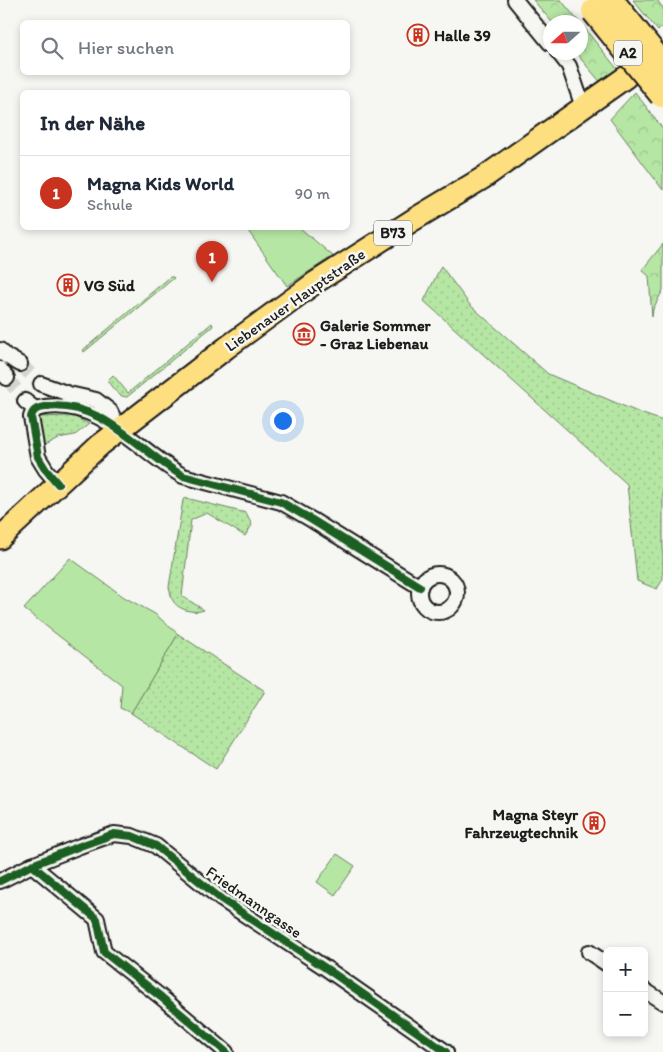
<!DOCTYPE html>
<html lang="de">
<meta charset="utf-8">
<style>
:root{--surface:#fff;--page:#f6f6f7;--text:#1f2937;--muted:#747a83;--line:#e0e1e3;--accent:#c8321e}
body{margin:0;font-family:Itim,sans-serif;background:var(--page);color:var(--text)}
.controls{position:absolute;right:15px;bottom:15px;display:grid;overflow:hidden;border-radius:8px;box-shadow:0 2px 8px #0003}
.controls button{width:45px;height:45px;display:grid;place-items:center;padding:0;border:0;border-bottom:1px solid var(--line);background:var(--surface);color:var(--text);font:25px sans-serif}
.compass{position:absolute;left:543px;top:15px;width:45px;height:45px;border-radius:50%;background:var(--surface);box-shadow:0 2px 8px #0003;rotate:249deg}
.you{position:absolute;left:282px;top:420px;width:18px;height:18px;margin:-12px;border:4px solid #fff;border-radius:50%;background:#1a73e8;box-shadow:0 0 0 8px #1a73e833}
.badge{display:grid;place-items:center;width:32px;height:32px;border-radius:50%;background:var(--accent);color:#fff;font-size:16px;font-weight:700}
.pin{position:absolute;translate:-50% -41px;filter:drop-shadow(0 1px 2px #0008)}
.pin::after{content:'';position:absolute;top:26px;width:18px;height:15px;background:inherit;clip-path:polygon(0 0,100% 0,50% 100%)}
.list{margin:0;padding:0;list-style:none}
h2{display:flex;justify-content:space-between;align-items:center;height:65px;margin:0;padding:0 20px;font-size:21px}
h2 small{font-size:16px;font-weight:400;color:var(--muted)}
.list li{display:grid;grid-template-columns:32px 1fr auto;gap:15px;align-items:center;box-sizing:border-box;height:75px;padding:0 20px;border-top:1px solid var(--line)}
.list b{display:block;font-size:19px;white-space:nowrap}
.list p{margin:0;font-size:16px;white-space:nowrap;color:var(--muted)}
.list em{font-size:16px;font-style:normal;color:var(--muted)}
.icon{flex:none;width:28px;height:28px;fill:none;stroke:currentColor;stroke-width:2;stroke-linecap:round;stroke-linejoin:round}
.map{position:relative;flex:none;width:663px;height:1052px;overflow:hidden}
.search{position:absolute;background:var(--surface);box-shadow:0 2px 8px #0003;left:20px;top:20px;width:330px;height:55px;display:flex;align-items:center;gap:12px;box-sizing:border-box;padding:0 18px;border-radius:8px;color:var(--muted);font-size:19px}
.panel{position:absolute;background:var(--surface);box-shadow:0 2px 8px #0003;left:20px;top:90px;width:330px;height:140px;border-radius:8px}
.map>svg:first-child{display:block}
.grass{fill:url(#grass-dots);stroke:#698160}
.forest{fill:url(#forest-crowns);stroke:#698160}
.green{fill:#b6e6a4;stroke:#698160}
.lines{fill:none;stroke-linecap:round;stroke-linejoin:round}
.minor-tunnel{stroke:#d5d5d2;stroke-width:14;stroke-dasharray:14 7;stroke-linecap:butt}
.minor-casing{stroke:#1c1c1c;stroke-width:18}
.primary-casing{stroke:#1c1c1c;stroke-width:25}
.minor{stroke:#f6f6f2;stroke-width:14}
.primary{stroke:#fedf80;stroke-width:21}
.motorway-bridge-casing{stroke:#1c1c1c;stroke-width:28;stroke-linecap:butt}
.motorway-bridge{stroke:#fedf80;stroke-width:24}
.cycleway-casing{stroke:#f6f6f2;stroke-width:11}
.cycleway{stroke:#1b5e20;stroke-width:8}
.labels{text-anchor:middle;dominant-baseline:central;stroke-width:5;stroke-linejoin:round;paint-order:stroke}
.shield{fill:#f6f6f2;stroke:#5d5d5c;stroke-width:1}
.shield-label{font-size:15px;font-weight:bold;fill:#1c1c1c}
.poi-label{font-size:16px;font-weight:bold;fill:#1c1c1c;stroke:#f6f6f2;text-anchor:start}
.street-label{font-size:16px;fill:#1c1c1c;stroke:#f6f6f2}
</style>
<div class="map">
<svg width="663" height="1052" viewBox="0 0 663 1052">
<defs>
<pattern id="grass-dots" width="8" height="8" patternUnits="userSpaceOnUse" patternTransform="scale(1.25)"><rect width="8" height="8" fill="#b6e6a4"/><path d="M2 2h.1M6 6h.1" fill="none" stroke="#9cc58d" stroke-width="1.8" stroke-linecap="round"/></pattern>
<pattern id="forest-crowns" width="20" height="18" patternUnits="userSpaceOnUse" patternTransform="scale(1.25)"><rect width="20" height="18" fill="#b6e6a4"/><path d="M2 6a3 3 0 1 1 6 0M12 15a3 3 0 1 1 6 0" fill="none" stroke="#9cc58d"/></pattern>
</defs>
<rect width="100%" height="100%" fill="#f6f6f2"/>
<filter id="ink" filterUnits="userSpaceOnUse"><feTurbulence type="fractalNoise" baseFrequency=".02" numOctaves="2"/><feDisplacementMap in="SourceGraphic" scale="10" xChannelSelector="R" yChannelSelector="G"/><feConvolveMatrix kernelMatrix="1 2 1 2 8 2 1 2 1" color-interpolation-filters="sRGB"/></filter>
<g filter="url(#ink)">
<g class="grass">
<polygon points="441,266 470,305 548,374 640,413 663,421 663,579 657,589 637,581 627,484 424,301"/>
<polygon points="170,277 173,277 174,278 84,352 83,350"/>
<path d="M212,323L213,326L127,397C118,397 113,388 108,382V380L113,375L128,393Z"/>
<polygon points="69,416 75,417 89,424 75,435 58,438 39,448 37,417"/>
<path d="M186,498L246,513L252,525L245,536L207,513L191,520L182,596L204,610C194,614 177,610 172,599C171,595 170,591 169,587L183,500Z"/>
<polygon points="178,634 265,691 216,769 131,713"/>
</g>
<g class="forest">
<polygon points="533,0 561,0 579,22 552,22"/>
<polygon points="633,0 657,0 663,8 663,26 658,31"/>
<polygon points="581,24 619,71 602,84 576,53 580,52"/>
<polygon points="635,92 663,129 663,190 610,119"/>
<polygon points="663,244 663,290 653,309 652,317 649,276 642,270"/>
</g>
<g class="green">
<polygon points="246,228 300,228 333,256 287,286"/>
<polygon points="70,558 124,597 155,614 178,634 131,713 120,708 122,685 24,609"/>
<polygon points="337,854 355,866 335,895 317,882"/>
</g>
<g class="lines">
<g class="minor-tunnel">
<polyline points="20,364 41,384"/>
<polyline points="7,378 25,401"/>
</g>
<g class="minor-casing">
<g id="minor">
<polyline points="515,0 550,43"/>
<polyline points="558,52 569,66 583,107"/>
<polyline points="0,350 6,356 20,364"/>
<polyline points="0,369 7,378"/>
<polyline points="41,384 69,394 96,400 110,411 119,429"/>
<polyline points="25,401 35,409"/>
<path d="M58,484L46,470L38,457L31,417C33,409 38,408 45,407C99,399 137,448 178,473L183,476L281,502L312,520L420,587"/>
<circle cx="438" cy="593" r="19"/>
<polyline points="32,865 97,919 104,952 161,997 226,1052"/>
<polyline points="0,881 32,865 80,846 114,834 132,836 156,846 221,899 327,969 446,1052"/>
<polyline points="589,952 607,964"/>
<polyline points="644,990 663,1002"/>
</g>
</g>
<g class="primary-casing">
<polyline id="primary" points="0,538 100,445 226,348 316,282 413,220 483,178 626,77"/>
</g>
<use href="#minor" class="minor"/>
<use href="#primary" class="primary"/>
<g class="motorway-bridge-casing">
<g id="motorway-bridge">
<polyline points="611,0 663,65"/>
<polyline points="594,11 662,95"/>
</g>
</g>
<use href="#motorway-bridge" class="motorway-bridge"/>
<g class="cycleway-casing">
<g id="cycleway">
<path d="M58,484L46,470L38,457L31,417C33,409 38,408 45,407C99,399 137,448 178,473L183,476L281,502L312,520L420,587"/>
<polyline points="32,865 97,919 104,952 161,997 226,1052"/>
<polyline points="0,881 32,865 80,846 114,834 132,836 156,846 221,899 327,969 446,1052"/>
</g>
</g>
<use href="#cycleway" class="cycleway"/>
</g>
</g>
<defs>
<g id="building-ring" transform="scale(1.125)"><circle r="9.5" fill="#f6f6f2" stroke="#c8321e" stroke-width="1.5"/><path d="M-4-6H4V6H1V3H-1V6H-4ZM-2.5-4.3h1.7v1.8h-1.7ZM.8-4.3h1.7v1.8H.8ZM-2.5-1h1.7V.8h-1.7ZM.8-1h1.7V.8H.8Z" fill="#c8321e"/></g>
<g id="museum-ring" transform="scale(1.125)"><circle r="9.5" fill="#f6f6f2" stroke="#c8321e" stroke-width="1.5"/><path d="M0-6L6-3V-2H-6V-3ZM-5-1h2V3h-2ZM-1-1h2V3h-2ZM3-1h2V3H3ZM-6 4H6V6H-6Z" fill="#c8321e"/></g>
</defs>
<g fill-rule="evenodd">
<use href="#building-ring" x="418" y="35"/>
<use href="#building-ring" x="68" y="285"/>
<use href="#museum-ring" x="304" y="334"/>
<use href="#building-ring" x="594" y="823"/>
</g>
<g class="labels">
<g class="shield">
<rect x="614" y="40.5" width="28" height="25" rx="4"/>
<rect x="374" y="220.5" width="38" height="25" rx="4"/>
</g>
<g class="shield-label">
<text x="628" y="53">A2</text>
<text x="393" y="233">B73</text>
</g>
<g class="poi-label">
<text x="434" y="35">Halle 39</text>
<text x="84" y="285">VG Süd</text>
<text x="320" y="325">Galerie Sommer<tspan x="320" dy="18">- Graz Liebenau</tspan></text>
<text x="578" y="814" text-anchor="end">Magna Steyr<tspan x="578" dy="18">Fahrzeugtechnik</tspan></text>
</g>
<g class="street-label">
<text transform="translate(295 300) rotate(-35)">Liebenauer Hauptstraße</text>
<text transform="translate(254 902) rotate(35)">Friedmanngasse</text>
</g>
</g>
</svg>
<div class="controls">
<button>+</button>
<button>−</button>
</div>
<svg class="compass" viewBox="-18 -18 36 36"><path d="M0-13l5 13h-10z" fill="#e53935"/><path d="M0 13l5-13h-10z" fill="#747a83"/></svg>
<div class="you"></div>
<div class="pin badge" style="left:212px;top:282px">1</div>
<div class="search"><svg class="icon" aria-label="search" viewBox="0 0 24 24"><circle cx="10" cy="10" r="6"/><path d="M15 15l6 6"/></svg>Hier suchen</div>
<section class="panel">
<h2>In der Nähe<small></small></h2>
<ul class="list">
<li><span class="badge">1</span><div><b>Magna Kids World</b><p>Schule</p></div><em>90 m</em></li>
</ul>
</section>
</div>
